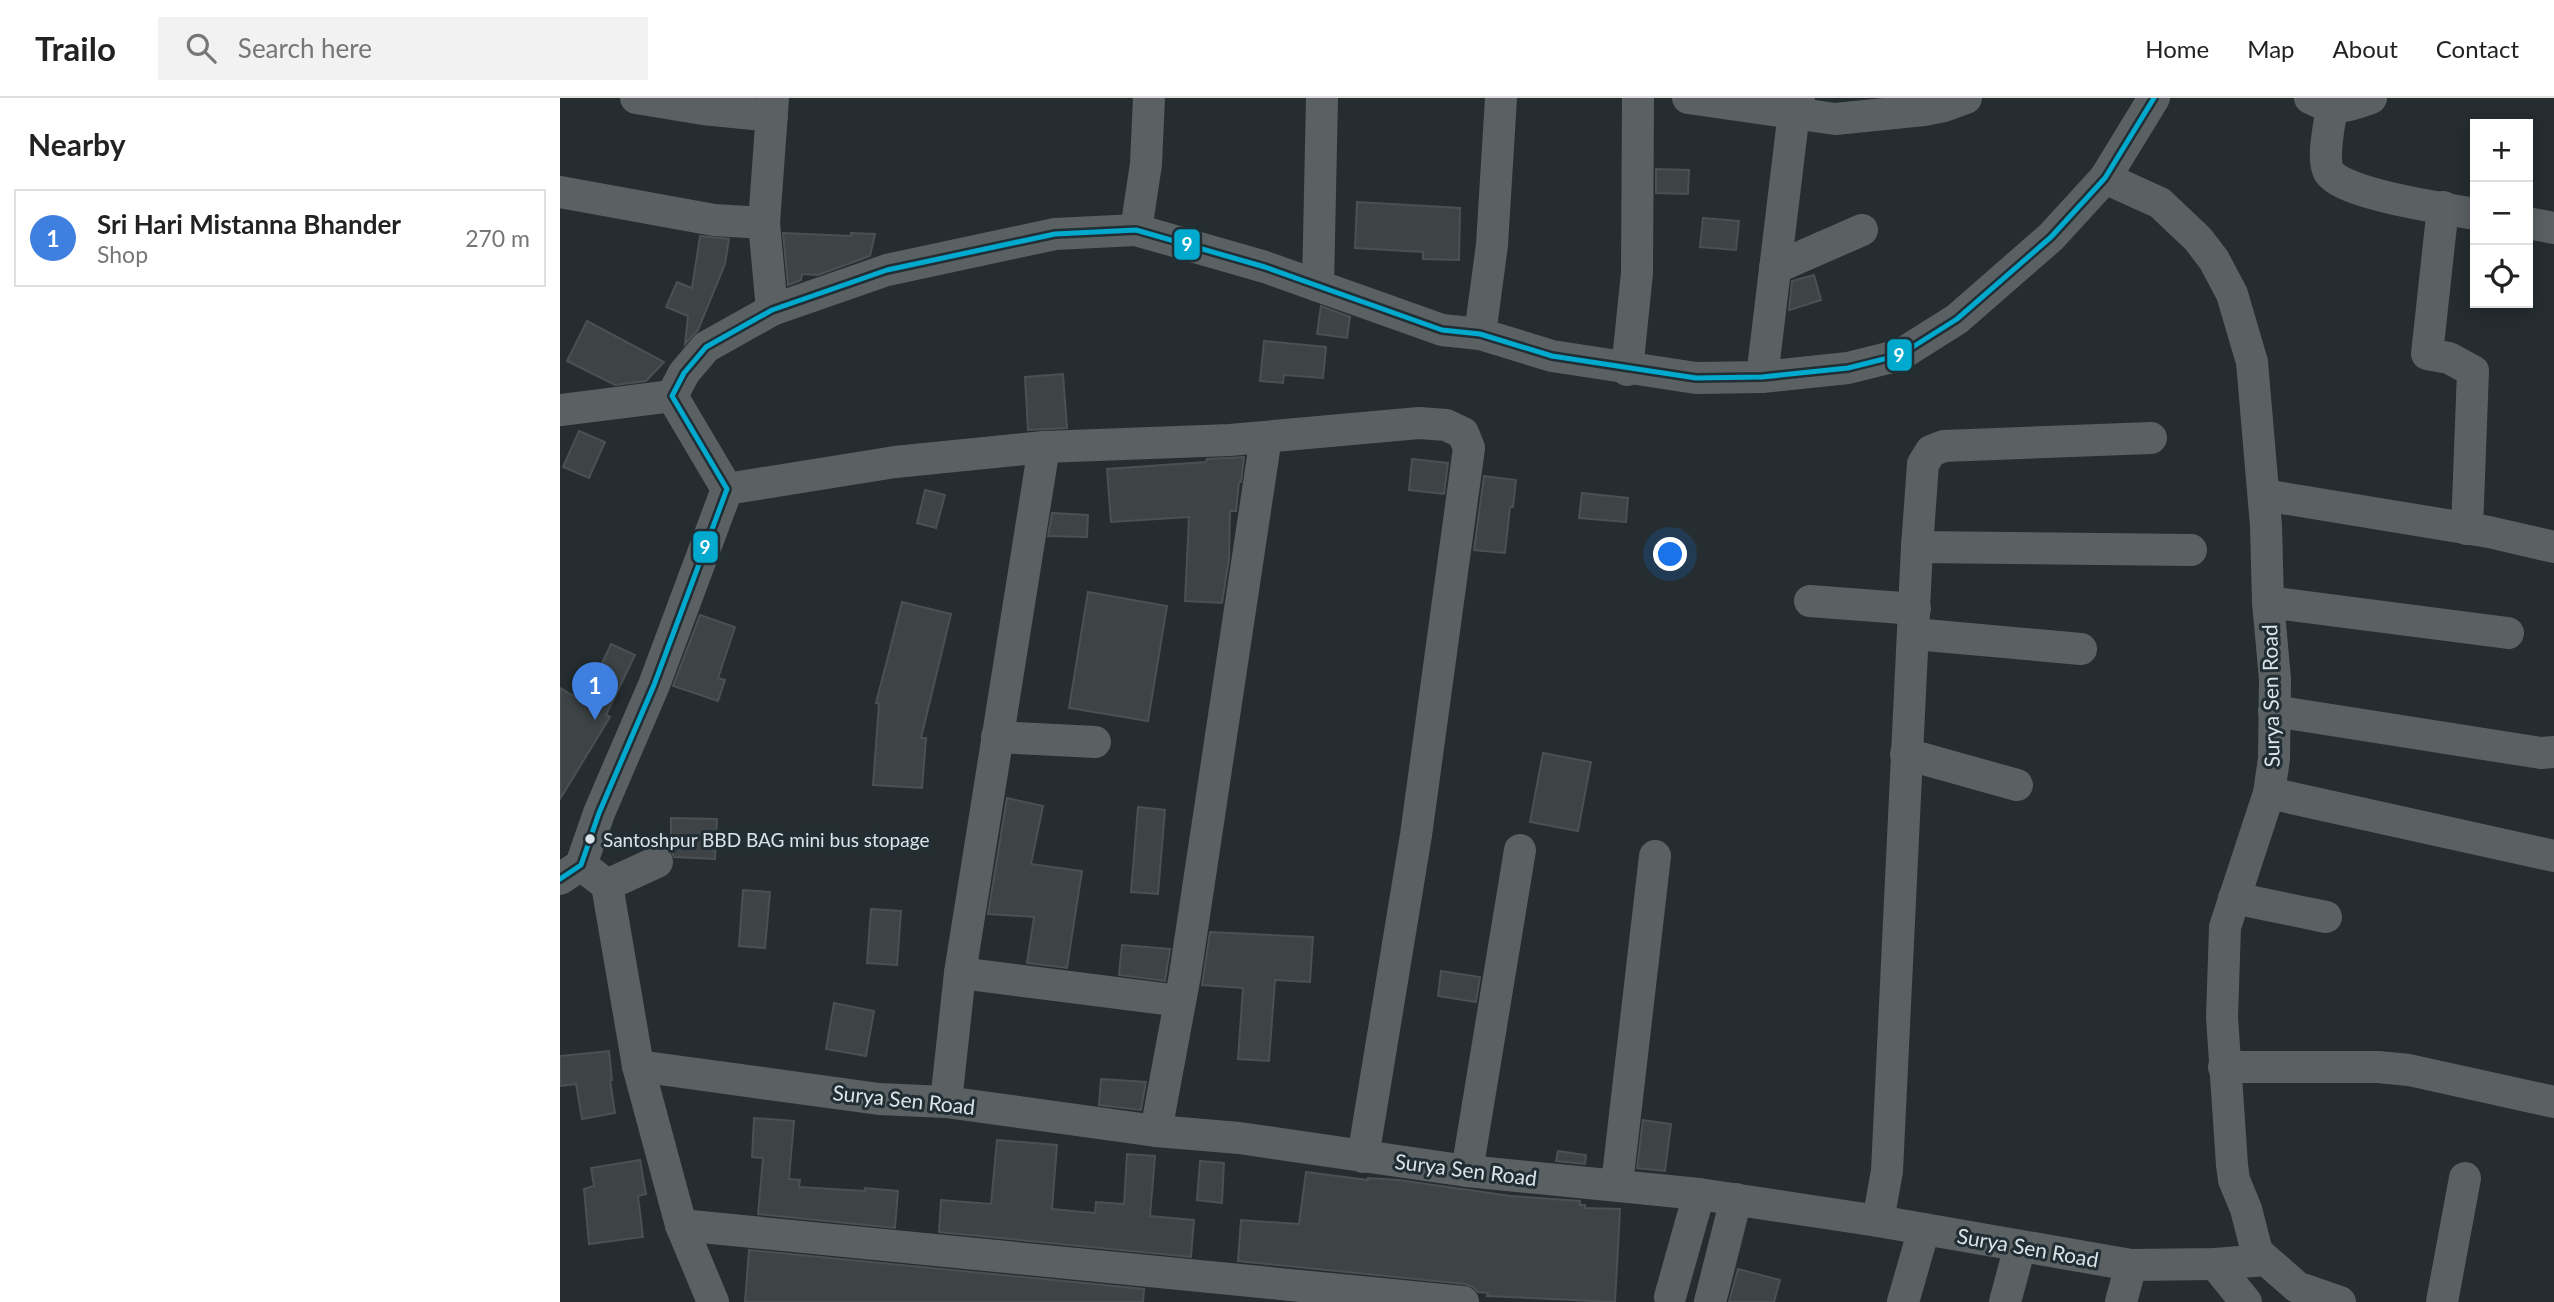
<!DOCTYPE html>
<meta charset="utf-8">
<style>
:root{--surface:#fff;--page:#f2f2f2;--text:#222;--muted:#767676;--line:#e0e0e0;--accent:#111827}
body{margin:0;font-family:Lato,sans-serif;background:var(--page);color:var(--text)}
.controls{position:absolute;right:21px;top:21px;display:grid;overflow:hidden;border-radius:0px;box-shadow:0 4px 18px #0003}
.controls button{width:63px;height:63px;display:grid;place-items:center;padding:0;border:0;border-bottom:2px solid var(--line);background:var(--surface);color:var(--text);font:35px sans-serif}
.you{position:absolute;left:1111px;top:457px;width:24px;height:24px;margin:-18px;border:5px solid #fff;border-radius:50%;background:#1a73e8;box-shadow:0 0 0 10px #1a73e833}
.badge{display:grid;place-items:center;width:46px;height:46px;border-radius:50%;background:var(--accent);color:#fff;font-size:23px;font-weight:700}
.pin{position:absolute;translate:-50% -58px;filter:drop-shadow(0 2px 4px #0008)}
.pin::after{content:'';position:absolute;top:37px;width:24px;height:21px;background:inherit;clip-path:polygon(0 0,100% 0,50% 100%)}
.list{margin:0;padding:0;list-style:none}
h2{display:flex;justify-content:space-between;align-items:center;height:91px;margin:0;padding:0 28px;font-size:30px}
h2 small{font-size:23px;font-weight:400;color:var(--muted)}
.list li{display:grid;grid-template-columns:46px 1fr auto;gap:21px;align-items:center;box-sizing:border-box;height:98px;margin:0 14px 14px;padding:0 14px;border:2px solid var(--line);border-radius:0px}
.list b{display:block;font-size:26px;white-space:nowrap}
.list p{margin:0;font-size:23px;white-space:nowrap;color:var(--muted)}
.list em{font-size:23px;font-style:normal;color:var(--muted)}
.icon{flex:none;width:38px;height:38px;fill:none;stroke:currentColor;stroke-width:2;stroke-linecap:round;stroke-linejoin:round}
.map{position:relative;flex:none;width:1994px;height:1204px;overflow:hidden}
header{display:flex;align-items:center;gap:42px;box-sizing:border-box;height:98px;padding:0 35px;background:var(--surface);border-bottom:2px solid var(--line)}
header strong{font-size:33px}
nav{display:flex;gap:38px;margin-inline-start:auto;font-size:24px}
.search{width:490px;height:63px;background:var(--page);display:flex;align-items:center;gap:18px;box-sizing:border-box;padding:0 24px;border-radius:0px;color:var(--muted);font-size:26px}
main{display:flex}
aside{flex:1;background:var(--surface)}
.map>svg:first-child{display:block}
.building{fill:#3e4446;stroke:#4a5053;stroke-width:2}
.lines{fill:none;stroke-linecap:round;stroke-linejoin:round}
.minor{stroke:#5b6063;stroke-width:32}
.bus-1-casing{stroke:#212e34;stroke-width:10}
.bus-1{stroke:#00a9ce;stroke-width:5}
.bus-dot{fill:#dbe3e8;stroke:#212e34;stroke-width:2.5}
.labels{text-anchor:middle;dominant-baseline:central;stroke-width:6;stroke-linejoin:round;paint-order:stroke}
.bus-label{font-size:19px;fill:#dbe3e8;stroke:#212e34;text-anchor:start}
.street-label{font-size:21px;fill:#dbe3e8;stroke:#212e34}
.line-badge{stroke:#212e34;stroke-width:2.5}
.badge-label{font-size:19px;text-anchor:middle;font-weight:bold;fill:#fff}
</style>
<header>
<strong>Trailo</strong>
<div class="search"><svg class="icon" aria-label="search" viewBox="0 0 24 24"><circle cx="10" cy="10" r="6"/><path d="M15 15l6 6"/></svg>Search here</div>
<nav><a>Home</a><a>Map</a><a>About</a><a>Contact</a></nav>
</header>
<main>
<aside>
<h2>Nearby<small></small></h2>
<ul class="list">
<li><span class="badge" style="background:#3f7fe0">1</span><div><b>Sri Hari Mistanna Bhander</b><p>Shop</p></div><em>270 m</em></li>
</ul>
</aside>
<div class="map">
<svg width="1994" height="1204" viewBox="0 0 1994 1204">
<rect width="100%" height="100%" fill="#252d30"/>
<g class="building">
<polygon points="1096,71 1129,72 1128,96 1096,95"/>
<polygon points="797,104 900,110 899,162 863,161 863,154 795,150"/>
<polygon points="1143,120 1179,123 1176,152 1140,149"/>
<polygon points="223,135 291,138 291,135 315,136 310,158 258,177 242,176 241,182 228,187"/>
<polygon points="140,138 169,141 165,166 138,232 125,246 128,218 106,209 117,184 132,190"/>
<polygon points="1254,177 1261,202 1229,212 1232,183"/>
<polygon points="761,208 790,219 787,240 757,236"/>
<polygon points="27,223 104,264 86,283 55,287 7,263"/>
<polygon points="704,243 766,249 763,280 724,277 723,285 700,283"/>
<polygon points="503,276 507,330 468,332 465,279"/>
<polygon points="19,333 45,344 29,380 3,369"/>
<polygon points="684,359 681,384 679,384 676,413 670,413 669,461 662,505 625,503 629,419 551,424 547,371 646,364 647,361"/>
<polygon points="852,361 888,365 884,396 849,392"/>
<polygon points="924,378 956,382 953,409 950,409 945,455 914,452"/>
<polygon points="365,392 385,397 376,430 357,425"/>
<polygon points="1022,395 1068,400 1066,424 1019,420"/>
<polygon points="492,415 528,417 527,439 488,438"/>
<polygon points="528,494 607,508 588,623 509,610"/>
<polygon points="342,504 391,516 361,640 366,640 362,690 313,687 319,606 316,605"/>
<polygon points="140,517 175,529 158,580 165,582 158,603 113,588"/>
<polygon points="51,546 75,557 46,617 50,619 0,701 0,590 24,604"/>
<polygon points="983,655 1031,664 1018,733 970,724"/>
<polygon points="447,700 483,708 471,766 522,773 507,870 467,865 474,819 428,816"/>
<polygon points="578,709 605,712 598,796 571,794"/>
<polygon points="111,720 157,721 155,761 114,759 111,752"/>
<polygon points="183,792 210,794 205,850 179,848"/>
<polygon points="311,811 341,813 337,867 307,865"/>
<polygon points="650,834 753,839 750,884 715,882 709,963 678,961 683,890 642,887"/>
<polygon points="562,847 610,851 605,883 559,877"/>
<polygon points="881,873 920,879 916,904 878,898"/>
<polygon points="274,905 314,913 306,958 266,951"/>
<polygon points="49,953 52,982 50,982 55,1015 22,1021 16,986 0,988 0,958"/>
<polygon points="541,981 586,984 581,1012 539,1007"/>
<polygon points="194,1020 234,1023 229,1081 240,1082 239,1089 305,1093 305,1090 338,1093 335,1130 198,1116 203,1060 192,1059"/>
<polygon points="1083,1022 1111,1026 1105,1073 1077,1070"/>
<polygon points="437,1042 497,1047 492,1111 535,1115 536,1104 564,1106 567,1056 595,1058 590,1118 634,1122 631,1159 379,1134 381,1102 431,1106"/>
<polygon points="998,1053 1026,1057 1025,1066 996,1063"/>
<polygon points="80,1062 86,1096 78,1098 83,1139 29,1146 24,1091 34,1088 31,1070"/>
<polygon points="640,1063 664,1065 662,1105 637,1102"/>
<polygon points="746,1074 808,1082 808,1080 838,1082 951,1098 1020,1103 1020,1107 1025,1107 1025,1110 1060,1111 1055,1204 927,1198 928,1195 918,1194 913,1189 905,1186 678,1163 681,1122 739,1126"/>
<polygon points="189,1152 584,1191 583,1204 185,1204"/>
<polygon points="1178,1171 1220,1182 1214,1204 1169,1204"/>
</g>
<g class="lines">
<g class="minor">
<polyline points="76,0 143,11 212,18"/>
<polyline points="1128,0 1275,21 1364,12 1384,8 1406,0"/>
<path d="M1750,0C1775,13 1787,9 1811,0"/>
<path d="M1772,8C1770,25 1762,57 1768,72C1777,96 1889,111 1915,116"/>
<polyline points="1545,80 1600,105 1638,141 1654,162 1672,196 1692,264 1706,428 1708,504 1715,581 1714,661 1709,695 1665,829 1662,919 1672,1067 1674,1082 1686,1111 1697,1154 1737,1189 1780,1204"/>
<polyline points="0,94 154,122 204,125"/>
<polyline points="1883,109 1867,256 1889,260 1913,273 1907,431"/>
<polyline points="1968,125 1994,130"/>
<polyline points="576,132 586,66 589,0"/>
<polyline points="1215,170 1302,132"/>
<polyline points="758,188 762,0"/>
<polyline points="212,212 204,125 213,0"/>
<polyline points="920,236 932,147 941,0"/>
<polyline points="1067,272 1077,175 1078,0"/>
<polyline points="1202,279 1234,14 1239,0"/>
<polyline points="0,312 112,298"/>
<polyline points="167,391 335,364 484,349 670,342 859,325 886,327 903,335 909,350 856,737 803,1059"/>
<polyline points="1704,397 1929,434 1994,449"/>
<polyline points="1357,449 1631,452"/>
<polyline points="1250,503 1355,511"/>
<polyline points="1708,504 1948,535"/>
<polyline points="1354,536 1521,551"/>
<polyline points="1714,613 1981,655 1994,654"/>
<polyline points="437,639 535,644"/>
<polyline points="1346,656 1457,687"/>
<polyline points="1709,695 1994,758"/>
<polyline points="21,767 47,787 78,968 121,1127 153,1204"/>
<polyline points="0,781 21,767 39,715 94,587 167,391 112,298 124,275 146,249 212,212 327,172 495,136 576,132 705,169 882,232 920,236 992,258 1136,280 1202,279 1288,270 1340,257 1397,221 1491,139 1545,80 1594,0"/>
<polyline points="47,787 97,764"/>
<polyline points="1674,800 1766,819"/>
<polyline points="400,875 620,903"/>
<polyline points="78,968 319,1001 386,1004 596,1033 679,1040 907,1073 1139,1096 1318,1123 1571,1167 1655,1166 1705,1162"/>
<polyline points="1664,969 1818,969 1849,972 1994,1004"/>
<polyline points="386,1004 400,875 484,349"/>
<polyline points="596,1033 625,877 706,339"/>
<polyline points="907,1073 960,752"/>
<polyline points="1057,1086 1095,758"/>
<polyline points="1318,1123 1327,1073 1357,449 1363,366 1371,353 1384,348 1591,340"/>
<polyline points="121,1127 903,1204"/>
<polyline points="1655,1166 1686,1204"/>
<polyline points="1110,1199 1139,1096"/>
<polyline points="1150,1204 1176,1101"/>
<polyline points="1343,1204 1364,1131"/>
<polyline points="1445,1204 1460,1148"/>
<polyline points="1561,1204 1571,1167"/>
<polyline points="1882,1204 1905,1080"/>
</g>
<g class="bus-1-casing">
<polyline id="bus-1" points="0,781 21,767 39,715 94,587 167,391 112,298 124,275 146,249 212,212 327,172 495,136 576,132 705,169 882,232 920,236 992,258 1136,280 1202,279 1288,270 1340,257 1397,221 1491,139 1545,80 1594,0"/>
</g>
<use href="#bus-1" class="bus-1"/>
</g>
<circle class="bus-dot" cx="30" cy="741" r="6"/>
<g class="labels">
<g class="bus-label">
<text x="43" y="741">Santoshpur BBD BAG mini bus stopage</text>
</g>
<g class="street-label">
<text transform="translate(1710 598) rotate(-91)">Surya Sen Road</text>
<text transform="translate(344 1001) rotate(6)">Surya Sen Road</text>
<text transform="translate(906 1071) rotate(7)">Surya Sen Road</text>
<text transform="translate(1468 1149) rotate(10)">Surya Sen Road</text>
</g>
</g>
<g class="line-badge">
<rect x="613" y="130" width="28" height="33" rx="7" fill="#00a9ce"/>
<rect x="1326" y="240" width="27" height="34" rx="7" fill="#00a9ce"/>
<rect x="132" y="432" width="27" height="34" rx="7" fill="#00a9ce"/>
</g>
<g class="badge-label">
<text x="627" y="153">9</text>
<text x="1339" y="264">9</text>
<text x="145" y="456">9</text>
</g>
</svg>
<div class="controls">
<button>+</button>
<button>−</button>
<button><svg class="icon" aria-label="locate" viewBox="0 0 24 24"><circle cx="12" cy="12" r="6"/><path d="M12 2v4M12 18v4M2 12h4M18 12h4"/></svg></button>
</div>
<div class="you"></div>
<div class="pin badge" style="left:35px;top:622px;background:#3f7fe0">1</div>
</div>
</main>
